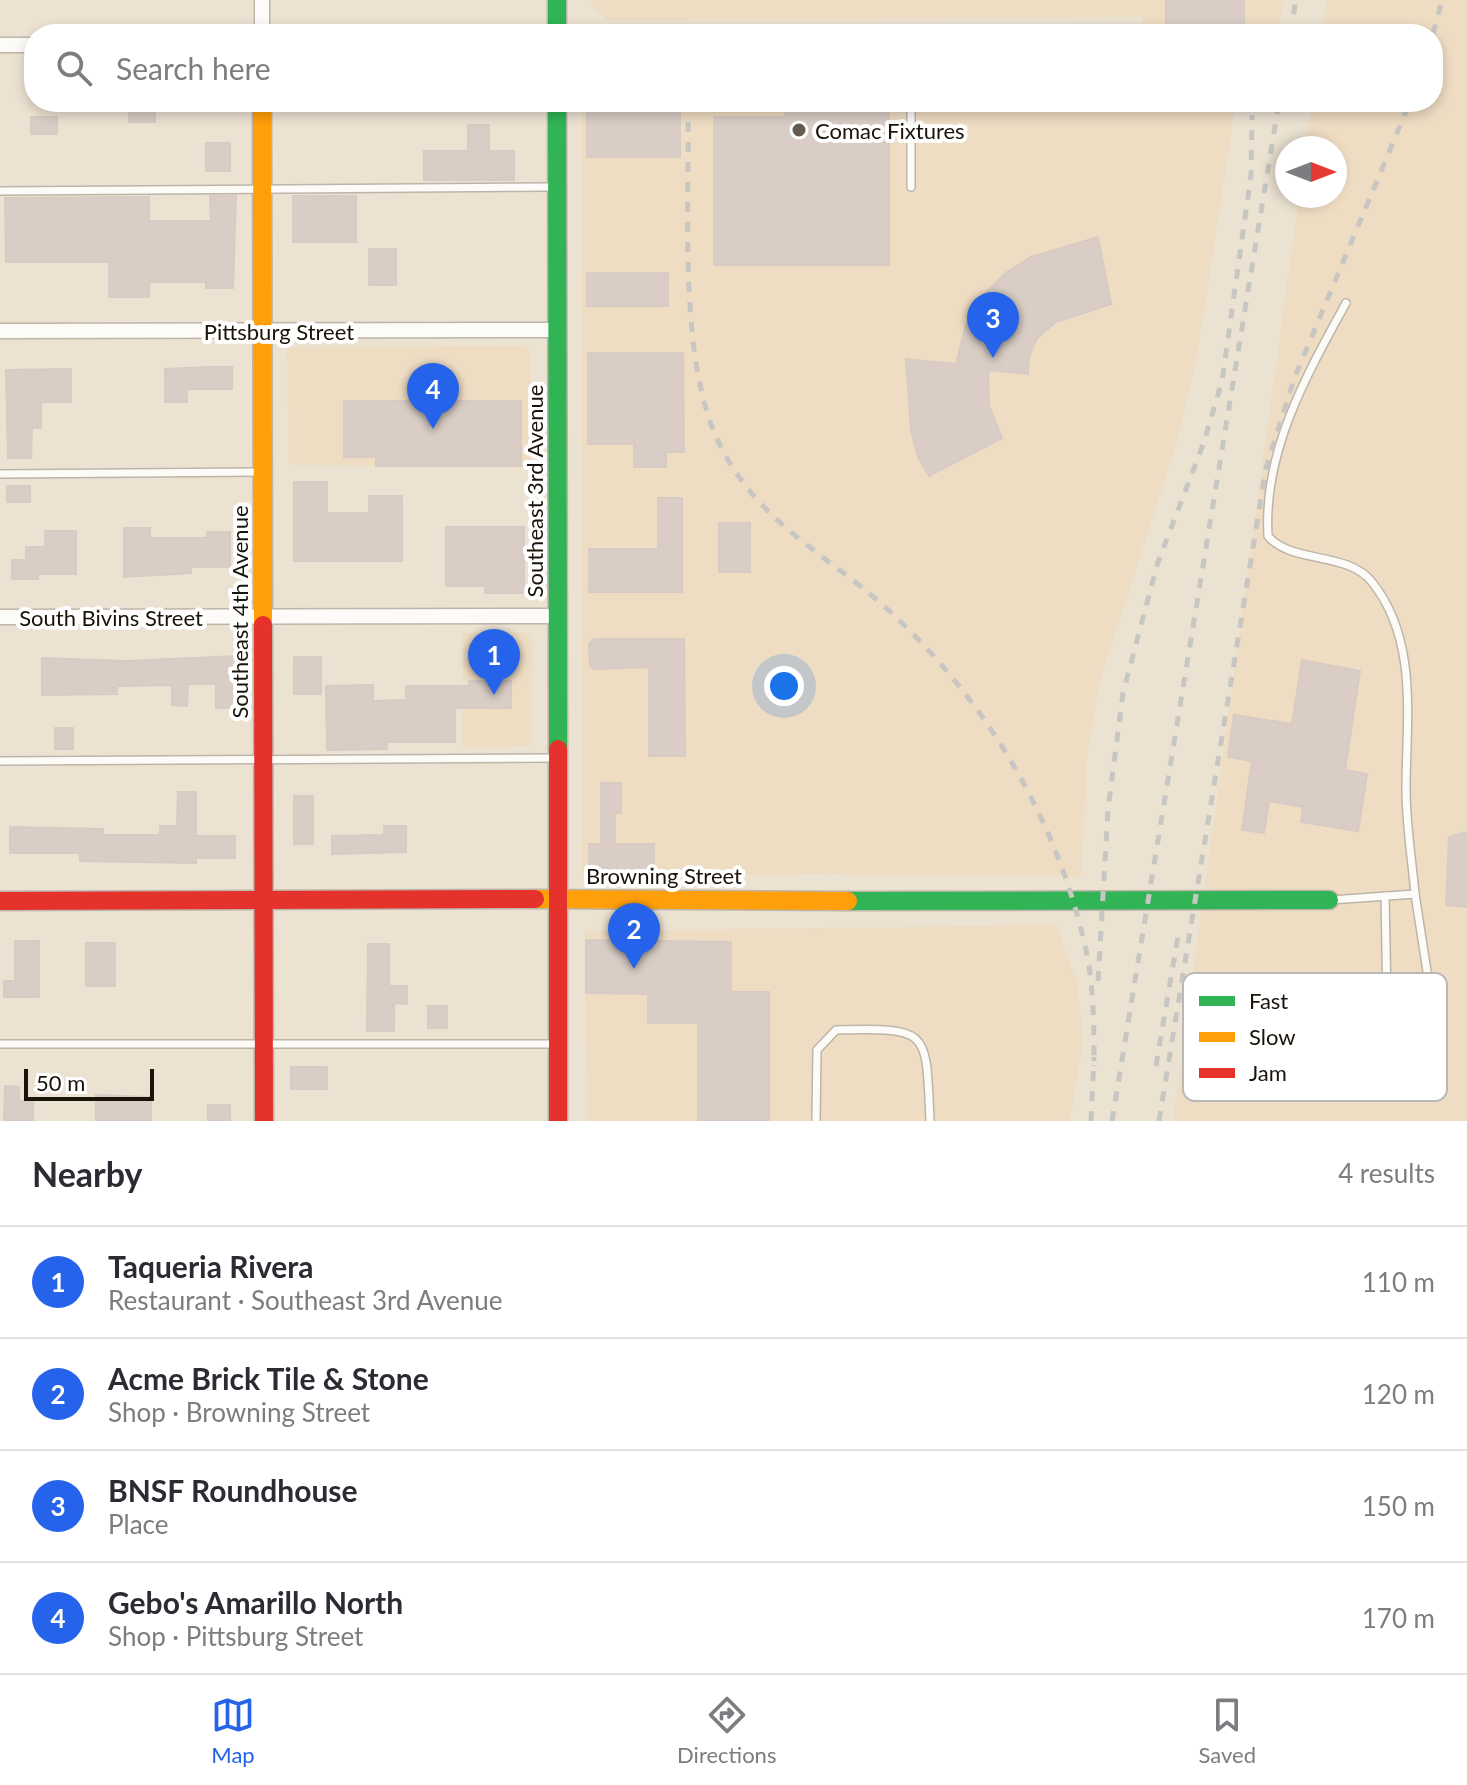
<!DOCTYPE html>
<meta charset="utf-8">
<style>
:root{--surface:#fff;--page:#f2f2f3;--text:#2b2b33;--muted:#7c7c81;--line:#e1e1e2;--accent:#2563eb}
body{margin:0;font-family:Lato,sans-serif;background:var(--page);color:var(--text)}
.compass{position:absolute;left:1275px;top:136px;width:72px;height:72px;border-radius:50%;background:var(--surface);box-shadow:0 4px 12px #0003;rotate:90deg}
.scale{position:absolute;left:24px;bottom:20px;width:130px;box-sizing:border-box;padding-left:8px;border:4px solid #191309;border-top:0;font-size:22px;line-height:28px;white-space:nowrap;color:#191309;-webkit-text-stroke:6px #fff;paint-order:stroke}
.you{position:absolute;left:784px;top:686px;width:28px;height:28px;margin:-20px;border:6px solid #fff;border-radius:50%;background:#1a73e8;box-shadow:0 0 0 12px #1a73e833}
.badge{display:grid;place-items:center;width:52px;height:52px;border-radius:50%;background:var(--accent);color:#fff;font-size:26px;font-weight:700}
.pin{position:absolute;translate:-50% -66px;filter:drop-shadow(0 2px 4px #0008)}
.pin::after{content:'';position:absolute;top:42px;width:28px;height:24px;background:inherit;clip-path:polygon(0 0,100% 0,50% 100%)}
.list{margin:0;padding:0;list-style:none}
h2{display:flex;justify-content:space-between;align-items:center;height:104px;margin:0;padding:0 32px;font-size:34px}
h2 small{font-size:26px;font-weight:400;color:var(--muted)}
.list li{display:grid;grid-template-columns:52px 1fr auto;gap:24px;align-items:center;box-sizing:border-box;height:112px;padding:0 32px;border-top:2px solid var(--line)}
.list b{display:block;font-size:30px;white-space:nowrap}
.list p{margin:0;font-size:26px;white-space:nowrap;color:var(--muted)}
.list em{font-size:26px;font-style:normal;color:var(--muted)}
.icon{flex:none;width:44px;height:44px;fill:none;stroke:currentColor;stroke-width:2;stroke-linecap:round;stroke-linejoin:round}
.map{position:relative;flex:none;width:1467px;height:1121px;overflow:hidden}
.search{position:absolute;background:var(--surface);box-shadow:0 4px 12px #0003;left:24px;right:24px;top:24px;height:88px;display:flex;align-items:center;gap:20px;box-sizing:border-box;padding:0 28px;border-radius:32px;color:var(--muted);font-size:30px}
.sheet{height:552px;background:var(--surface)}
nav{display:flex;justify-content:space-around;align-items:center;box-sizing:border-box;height:112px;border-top:2px solid var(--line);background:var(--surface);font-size:22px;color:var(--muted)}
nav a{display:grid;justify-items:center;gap:4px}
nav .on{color:var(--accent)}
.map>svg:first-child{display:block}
.built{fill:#eedcc3}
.building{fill:#d9cdc5;stroke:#d7cbc4;stroke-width:2}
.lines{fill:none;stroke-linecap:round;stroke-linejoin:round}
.lane-casing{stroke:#bdb5a9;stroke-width:10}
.street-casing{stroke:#bdb5a9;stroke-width:17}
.fast-casing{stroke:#bdb5a9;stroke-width:21}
.slow-casing{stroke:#bdb5a9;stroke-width:21}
.jam-casing{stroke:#bdb5a9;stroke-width:21}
.lane{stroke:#fcfbf8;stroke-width:7}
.street{stroke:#fcfbf8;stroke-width:14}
.fast{stroke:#30b455;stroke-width:18}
.slow{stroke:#ff9f0a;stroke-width:18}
.jam{stroke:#e5322d;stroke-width:18}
.rail{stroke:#c8c6c2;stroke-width:5;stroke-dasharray:10 10;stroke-linecap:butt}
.poi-dot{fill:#635b4f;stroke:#fff;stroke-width:3}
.labels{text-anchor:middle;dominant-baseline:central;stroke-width:8;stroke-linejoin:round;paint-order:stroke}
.poi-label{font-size:22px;fill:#191309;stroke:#fff;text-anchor:start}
.street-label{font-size:22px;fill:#191309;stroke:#fff}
.key{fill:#fff;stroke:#bab8b5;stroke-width:2}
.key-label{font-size:22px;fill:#191309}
</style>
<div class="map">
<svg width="1467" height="1121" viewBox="0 0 1467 1121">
<rect width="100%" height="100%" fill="#ece2d2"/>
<g class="built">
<polygon points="588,0 1284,0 1277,34 1143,34 1142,17 606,20"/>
<polygon points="1327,0 1467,0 1467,1121 1173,1121 1299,196 1335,196 1335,148 1305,148 1312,102 1433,102 1433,34 1321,34"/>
<polygon points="582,102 1236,102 1198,351 1176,446 1101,676 1087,757 1081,876 811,874 589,878 582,875"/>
<polygon points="523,346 531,350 531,466 289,465 287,347"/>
<polygon points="526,632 532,640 532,746 463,747 463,633"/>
<polygon points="1056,925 1077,982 1083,1040 1070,1121 588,1121 585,931"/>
</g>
<g class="building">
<rect x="1166" y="0" width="78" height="34"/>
<rect x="129" y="102" width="26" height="20"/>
<rect x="587" y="102" width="93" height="55"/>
<polygon points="785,105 889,105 889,265 714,265 714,117 785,117"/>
<rect x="31" y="117" width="26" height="17"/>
<polygon points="468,125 489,125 489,151 514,151 514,180 424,180 424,151 468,151"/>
<rect x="206" y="143" width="24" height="28"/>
<polygon points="210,196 236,196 233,288 206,288 206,282 149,282 149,297 109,297 109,262 6,262 5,198 149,197 149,221 211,221"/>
<rect x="293" y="196" width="63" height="46"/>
<polygon points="1098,237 1111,304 1056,322 1037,338 1029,356 1028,374 988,370 989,406 1002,438 929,476 918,457 911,430 906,359 956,364 965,328 984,294 1007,272 1031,257"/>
<rect x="369" y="249" width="27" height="36"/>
<rect x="587" y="273" width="81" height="33"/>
<polygon points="588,353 683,353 684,452 666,452 666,467 634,467 634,444 588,444"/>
<polygon points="208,367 232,367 232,389 187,389 187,402 165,402 165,369"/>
<polygon points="71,369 71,402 41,402 41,428 32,428 31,458 8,458 6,370"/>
<polygon points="344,401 521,401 521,466 376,466 376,457 344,457"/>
<polygon points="294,482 327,482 327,513 369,513 369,496 402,496 402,561 294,561"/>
<rect x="7" y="486" width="23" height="16"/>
<polygon points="658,498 682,498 682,592 589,592 589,549 658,549"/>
<rect x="719" y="523" width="31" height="49"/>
<polygon points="446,527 524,527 524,593 485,593 485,586 446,586"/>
<polygon points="124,528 150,528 150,538 207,538 207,532 230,532 230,567 191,567 191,573 124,577"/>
<polygon points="45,531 76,531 76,574 38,574 38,579 12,579 12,560 26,560 26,547 45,547"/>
<polygon points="594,639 684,639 685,756 649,756 649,667 594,669 590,665 589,644"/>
<polygon points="236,656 236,708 216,708 216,684 188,684 187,706 172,705 172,685 117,686 117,694 42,695 42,658 127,661"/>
<rect x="294" y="657" width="27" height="37"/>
<polygon points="1302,660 1360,671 1345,770 1367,774 1358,831 1301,822 1303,807 1269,801 1264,833 1242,830 1252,761 1228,757 1234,715 1292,724"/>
<polygon points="469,681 511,681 511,708 455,708 455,742 387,742 387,749 327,750 326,686 373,685 373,701 406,700 406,686 469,686"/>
<rect x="55" y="728" width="18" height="21"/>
<polygon points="601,783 621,783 621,813 615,813 615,844 654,844 654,878 589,878 589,844 601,844"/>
<polygon points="178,792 196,792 196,836 235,836 235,858 196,858 196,863 80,861 80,853 10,853 10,827 103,829 103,835 160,835 160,826 177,826"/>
<rect x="294" y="796" width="19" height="48"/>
<polygon points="384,826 406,826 406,852 332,854 332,836 384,835"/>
<polygon points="1467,832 1467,907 1446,905 1449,837"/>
<polygon points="586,940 731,942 731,992 769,992 769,1121 698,1121 698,1023 648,1023 648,994 586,993"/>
<polygon points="15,941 39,941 39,997 4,997 4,981 15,981"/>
<rect x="86" y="943" width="29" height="43"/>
<polygon points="368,944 389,944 389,986 407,986 407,1004 394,1003 394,1031 367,1031"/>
<rect x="428" y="1006" width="19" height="22"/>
<rect x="291" y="1067" width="36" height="22"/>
<polygon points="5,1086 19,1087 19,1101 33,1101 33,1121 4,1121"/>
<polygon points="96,1095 151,1097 151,1121 96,1121"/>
<rect x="208" y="1105" width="22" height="16"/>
</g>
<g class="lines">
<g class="lane-casing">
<g id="lane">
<polyline points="911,102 911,187"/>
<polyline points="0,191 554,187"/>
<polyline points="0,474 262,472"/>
<polyline points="0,761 556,758"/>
<path d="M1385,896L1388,1052L1394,1063C1410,1066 1427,1066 1440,1055L1415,894"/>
<path d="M1331,900L1415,894C1412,860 1406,824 1406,790C1406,720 1419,641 1372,582C1348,551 1291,564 1268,536C1263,451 1307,374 1346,303"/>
<polyline points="0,1044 554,1044"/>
<path d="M816,1121L817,1050L836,1030C930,1028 926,1028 930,1121"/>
</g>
</g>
<g class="street-casing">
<g id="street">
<polyline points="262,0 262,34"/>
<polyline points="0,45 34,45"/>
<polyline points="0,331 558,330"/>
<polyline points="0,617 557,616"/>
</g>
</g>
<g class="fast-casing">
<g id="fast">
<polyline points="557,0 557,34"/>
<polyline points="557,102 558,749"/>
<polyline points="848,901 1329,900"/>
</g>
</g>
<g class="slow-casing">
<g id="slow">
<polyline points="262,102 263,625"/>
<polyline points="535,899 848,901"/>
</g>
</g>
<g class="jam-casing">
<g id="jam">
<polyline points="263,625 264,1121"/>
<polyline points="558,749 558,1121"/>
<polyline points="0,901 535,899"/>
</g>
</g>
<use href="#lane" class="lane"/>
<use href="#street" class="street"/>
<use href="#fast" class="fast"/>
<use href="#slow" class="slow"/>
<use href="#jam" class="jam"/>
<g class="rail">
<polyline points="1290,34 1296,0"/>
<polyline points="1433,34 1442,0"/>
<path d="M688,102C690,199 677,357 719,443C758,523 823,551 885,607C984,697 1055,815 1085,945C1094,984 1094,1026 1094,1066"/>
<polyline points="1098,981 1108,809 1123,693 1157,565 1204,442 1222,381 1251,175 1252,115"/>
<polyline points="1156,1066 1178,936"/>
<polyline points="1091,1121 1094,1057"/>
<polyline points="1112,1121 1279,102"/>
<polyline points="1159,1121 1266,468 1294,379 1410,102"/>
</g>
</g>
<circle class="poi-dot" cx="799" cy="130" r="8"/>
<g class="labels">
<g class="poi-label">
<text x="815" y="130">Comac Fixtures</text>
</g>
<g class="street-label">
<text x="279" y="331">Pittsburg Street</text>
<text transform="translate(534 491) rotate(-90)">Southeast 3rd Avenue</text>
<text transform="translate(239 612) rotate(-90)">Southeast 4th Avenue</text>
<text x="111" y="617">South Bivins Street</text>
<text x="664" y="875">Browning Street</text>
</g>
</g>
<rect x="1183" y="973" width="264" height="128" rx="12" class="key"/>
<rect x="1199" y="996" width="36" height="10" fill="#30b455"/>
<rect x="1199" y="1032" width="36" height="10" fill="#ff9f0a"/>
<rect x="1199" y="1068" width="36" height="10" fill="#e5322d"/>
<g class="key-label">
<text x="1249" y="1009">Fast</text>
<text x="1249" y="1045">Slow</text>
<text x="1249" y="1081">Jam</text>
</g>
</svg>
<svg class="compass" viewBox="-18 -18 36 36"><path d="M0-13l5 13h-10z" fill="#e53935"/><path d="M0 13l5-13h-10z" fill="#7c7c81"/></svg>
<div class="scale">50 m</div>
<div class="you"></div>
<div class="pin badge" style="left:494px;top:695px">1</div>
<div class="pin badge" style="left:634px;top:969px">2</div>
<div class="pin badge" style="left:993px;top:358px">3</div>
<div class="pin badge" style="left:433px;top:429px">4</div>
<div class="search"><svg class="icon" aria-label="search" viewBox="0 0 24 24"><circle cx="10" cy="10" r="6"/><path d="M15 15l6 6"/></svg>Search here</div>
</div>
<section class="sheet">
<h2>Nearby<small>4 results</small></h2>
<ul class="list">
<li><span class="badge">1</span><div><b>Taqueria Rivera</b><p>Restaurant · Southeast 3rd Avenue</p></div><em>110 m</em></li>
<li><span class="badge">2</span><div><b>Acme Brick Tile &amp; Stone</b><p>Shop · Browning Street</p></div><em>120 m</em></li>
<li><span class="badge">3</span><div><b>BNSF Roundhouse</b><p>Place</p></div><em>150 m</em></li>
<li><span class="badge">4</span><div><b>Gebo's Amarillo North</b><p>Shop · Pittsburg Street</p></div><em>170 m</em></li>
</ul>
</section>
<nav>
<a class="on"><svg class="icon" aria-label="map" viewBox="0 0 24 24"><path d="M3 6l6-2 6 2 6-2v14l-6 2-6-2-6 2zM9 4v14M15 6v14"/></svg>Map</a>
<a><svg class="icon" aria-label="directions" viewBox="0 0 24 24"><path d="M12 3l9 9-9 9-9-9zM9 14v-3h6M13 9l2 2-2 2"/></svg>Directions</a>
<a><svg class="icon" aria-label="saved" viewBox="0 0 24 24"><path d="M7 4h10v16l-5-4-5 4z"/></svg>Saved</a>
</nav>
